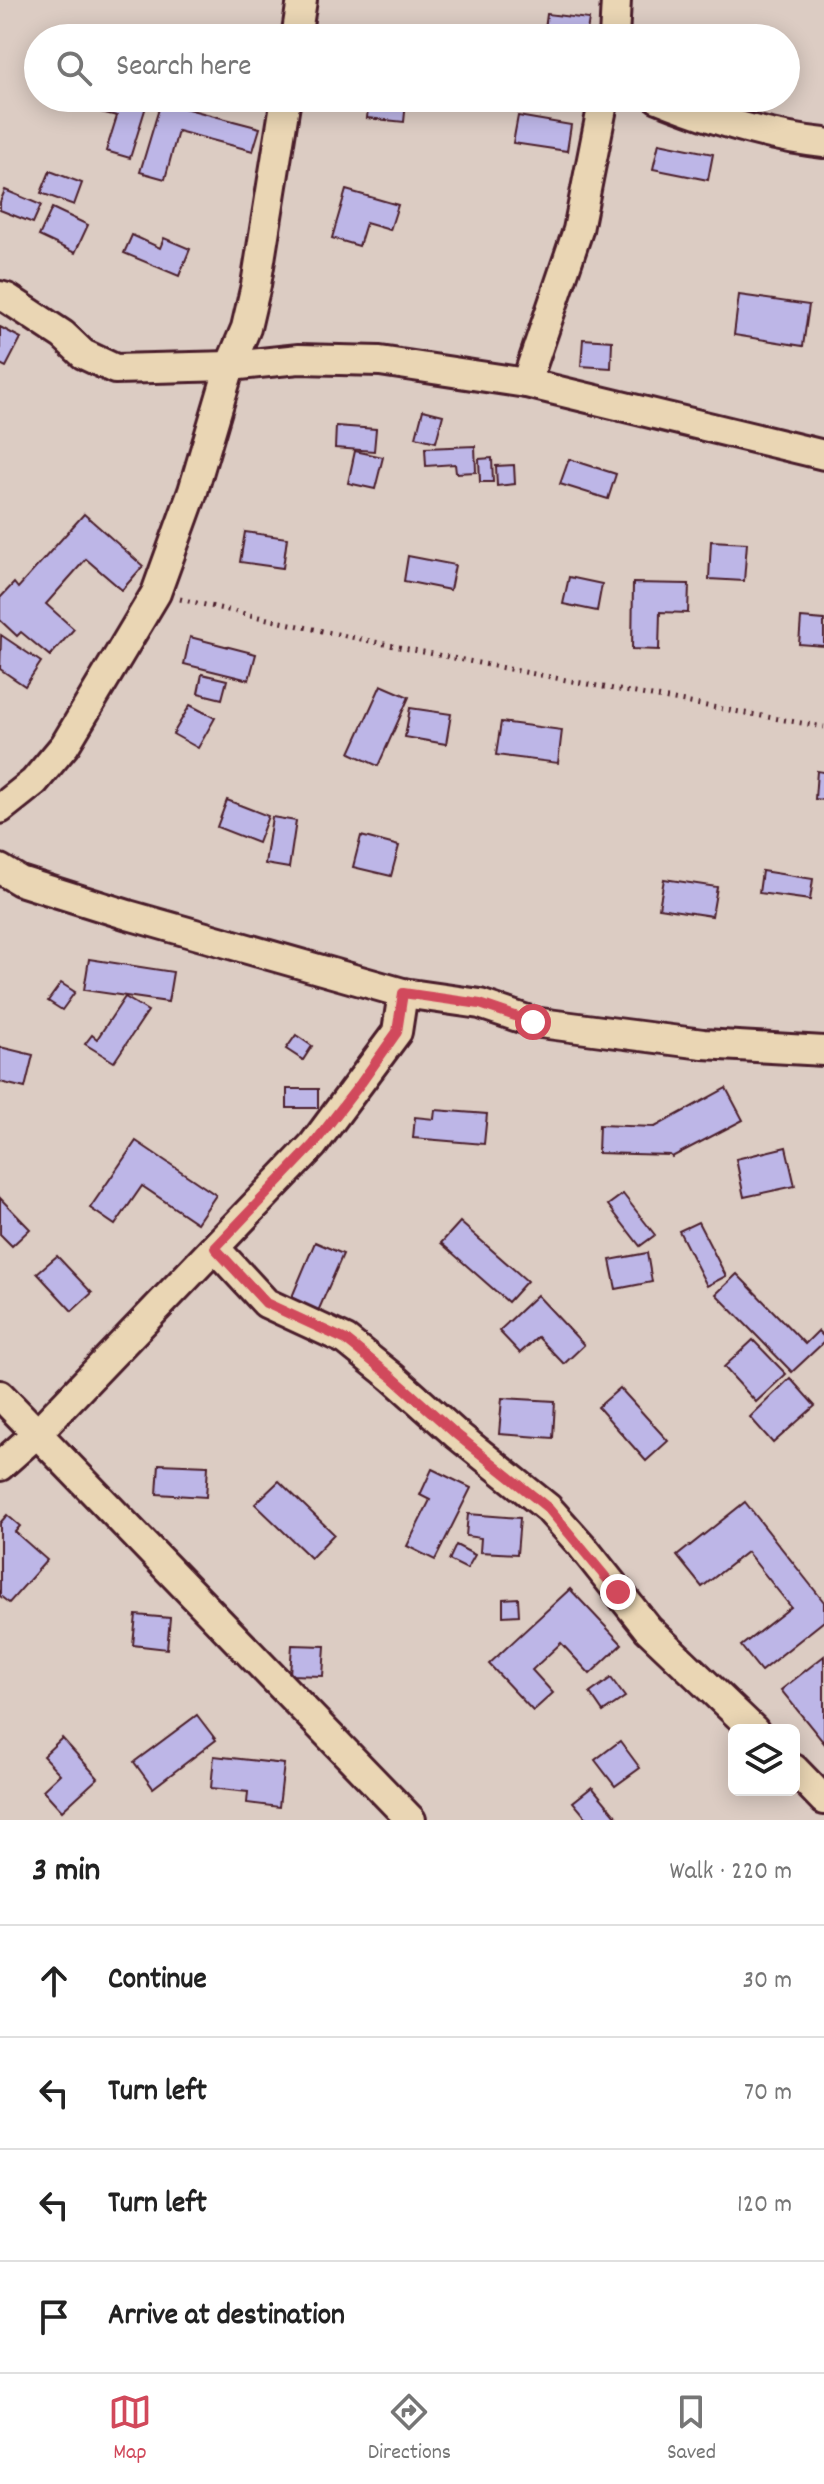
<!DOCTYPE html>
<meta charset="utf-8">
<style>
:root{--surface:#fff;--page:#f6f6f6;--text:#222;--muted:#767676;--line:#e0e0e0;--accent:#d1495b}
body{margin:0;font-family:Dekko,sans-serif;background:var(--page);color:var(--text)}
.controls{position:absolute;right:24px;bottom:24px;display:grid;overflow:hidden;border-radius:12px;box-shadow:0 4px 20px #0003}
.controls button{width:72px;height:72px;display:grid;place-items:center;padding:0;border:0;border-bottom:2px solid var(--line);background:var(--surface);color:var(--text);font:40px sans-serif}
.stop{position:absolute;width:24px;height:24px;margin:-18px;border:6px solid #d1495b;border-radius:50%;background:#fff}
.stop.end{background:#d1495b;border-color:#fff;box-shadow:0 2px 8px #0008}
.list{margin:0;padding:0;list-style:none}
h2{display:flex;justify-content:space-between;align-items:center;height:104px;margin:0;padding:0 32px;font-size:34px}
h2 small{font-size:26px;font-weight:400;color:var(--muted)}
.list li{display:grid;grid-template-columns:52px 1fr auto;gap:24px;align-items:center;box-sizing:border-box;height:112px;padding:0 32px;border-top:2px solid var(--line)}
.list b{display:block;font-size:30px;white-space:nowrap}
.list em{font-size:26px;font-style:normal;color:var(--muted)}
.icon{flex:none;width:44px;height:44px;fill:none;stroke:currentColor;stroke-width:2;stroke-linecap:round;stroke-linejoin:round}
.map{position:relative;flex:none;width:824px;height:1820px;overflow:hidden}
.search{position:absolute;background:var(--surface);box-shadow:0 4px 20px #0003;left:24px;right:24px;top:24px;height:88px;display:flex;align-items:center;gap:20px;box-sizing:border-box;padding:0 28px;border-radius:44px;color:var(--muted);font-size:30px}
.sheet{height:552px;background:var(--surface)}
nav{display:flex;justify-content:space-around;align-items:center;box-sizing:border-box;height:112px;border-top:2px solid var(--line);background:var(--surface);font-size:22px;color:var(--muted)}
nav a{display:grid;justify-items:center;gap:4px}
nav .on{color:var(--accent)}
.map>svg:first-child{display:block}
.building{fill:#bdb6e7;stroke:#4a1f2b;stroke-width:2}
.lines{fill:none;stroke-linecap:round;stroke-linejoin:round}
.minor-casing{stroke:#4a1f2b;stroke-width:34}
.path{stroke:#4a1f2b;stroke-width:5;stroke-dasharray:2 6;stroke-linecap:butt}
.minor{stroke:#ead6b4;stroke-width:28}
.route{stroke:#d1495b;stroke-width:10}
</style>
<div class="map">
<svg width="824" height="1820" viewBox="0 0 824 1820">
<rect width="100%" height="100%" fill="#dcccc3"/>
<filter id="ink" filterUnits="userSpaceOnUse"><feTurbulence type="fractalNoise" baseFrequency=".0125" numOctaves="2"/><feDisplacementMap in="SourceGraphic" scale="16" xChannelSelector="R" yChannelSelector="G"/><feConvolveMatrix kernelMatrix="1 2 1 2 8 2 1 2 1" color-interpolation-filters="sRGB"/></filter>
<g filter="url(#ink)">
<g class="building">
<polygon points="547,14 589,19 586,38 544,37"/>
<polygon points="87,98 148,100 130,158 106,151 117,116 84,108"/>
<polygon points="369,98 406,102 404,122 367,118"/>
<polygon points="161,102 260,128 253,151 178,131 165,179 140,172"/>
<polygon points="518,116 571,125 567,151 513,143"/>
<polygon points="659,143 713,154 708,180 653,169"/>
<polygon points="50,171 82,183 74,205 41,193"/>
<polygon points="5,190 41,205 33,223 0,210 0,202"/>
<polygon points="346,190 398,205 390,230 366,223 359,246 332,238"/>
<polygon points="52,208 88,225 75,253 39,236"/>
<polygon points="132,235 160,248 164,238 190,249 179,276 124,253"/>
<polygon points="739,295 809,305 803,346 734,335"/>
<polygon points="0,327 21,338 6,367 0,364"/>
<polygon points="583,339 612,341 611,368 581,366"/>
<polygon points="423,410 443,415 436,442 416,437"/>
<polygon points="336,426 376,429 374,451 335,448"/>
<polygon points="475,446 476,472 456,473 455,464 426,466 425,448"/>
<polygon points="355,451 383,457 375,489 348,483"/>
<polygon points="492,458 493,482 480,482 479,459"/>
<polygon points="569,459 616,474 608,499 560,484"/>
<polygon points="514,465 515,484 497,486 496,466"/>
<polygon points="84,514 143,566 122,590 86,559 46,604 74,629 50,656 21,632 17,636 0,620 0,598 14,583 18,588"/>
<polygon points="245,532 287,538 283,568 240,562"/>
<polygon points="711,541 747,543 744,581 709,579"/>
<polygon points="408,556 455,565 450,590 404,581"/>
<polygon points="569,577 602,584 597,611 563,604"/>
<polygon points="633,583 689,584 688,613 660,612 659,650 632,649"/>
<polygon points="801,618 824,620 824,646 799,644"/>
<polygon points="1,635 41,662 25,686 0,669"/>
<polygon points="190,637 256,654 249,680 184,664"/>
<polygon points="202,674 227,680 222,699 198,693"/>
<polygon points="381,685 409,697 378,766 350,753"/>
<polygon points="190,705 215,718 198,748 173,734"/>
<polygon points="410,708 451,714 446,744 405,737"/>
<polygon points="501,722 562,730 558,763 496,755"/>
<polygon points="817,771 824,772 824,800 815,799"/>
<polygon points="227,800 268,816 258,843 217,827"/>
<polygon points="272,817 296,821 289,868 265,864"/>
<polygon points="361,836 399,846 391,876 353,867"/>
<polygon points="762,871 813,879 810,900 759,893"/>
<polygon points="664,879 717,887 712,916 659,908"/>
<polygon points="89,959 173,972 168,1002 84,990"/>
<polygon points="61,983 75,992 62,1010 48,1001"/>
<polygon points="125,997 148,1011 114,1062 85,1044 92,1035 97,1039"/>
<polygon points="296,1035 312,1046 303,1060 286,1049"/>
<polygon points="0,1047 33,1055 25,1088 0,1082"/>
<polygon points="726,1088 743,1120 672,1157 670,1155 598,1153 599,1125 655,1127"/>
<rect x="287" y="1089" width="31" height="19"/>
<polygon points="435,1110 487,1114 484,1144 413,1138 415,1117 434,1119"/>
<polygon points="136,1141 216,1195 197,1223 142,1186 115,1225 90,1208"/>
<polygon points="786,1147 795,1186 744,1197 736,1159"/>
<polygon points="623,1194 655,1235 640,1246 608,1205"/>
<polygon points="0,1198 30,1229 12,1246 0,1234"/>
<polygon points="460,1222 527,1281 508,1302 441,1243"/>
<polygon points="698,1222 726,1276 707,1286 679,1231"/>
<polygon points="315,1242 343,1254 316,1316 289,1304"/>
<polygon points="647,1253 652,1282 616,1289 610,1260"/>
<polygon points="57,1256 92,1293 72,1311 37,1273"/>
<polygon points="737,1274 805,1344 818,1331 824,1337 824,1342 792,1372 716,1294"/>
<polygon points="537,1295 584,1345 564,1364 538,1337 520,1353 499,1331"/>
<polygon points="753,1340 786,1374 756,1402 724,1367"/>
<polygon points="790,1378 815,1406 773,1443 750,1417"/>
<polygon points="620,1388 668,1441 646,1461 598,1407"/>
<polygon points="502,1398 555,1401 553,1438 499,1434"/>
<polygon points="159,1464 208,1466 206,1497 157,1494"/>
<polygon points="432,1469 471,1488 435,1560 407,1546 430,1500 420,1495"/>
<polygon points="279,1481 334,1534 311,1558 255,1504"/>
<polygon points="745,1502 824,1602 824,1621 761,1671 741,1646 791,1607 747,1552 702,1587 677,1556"/>
<polygon points="468,1514 520,1518 517,1554 480,1552 481,1538 466,1536"/>
<polygon points="7,1515 20,1526 15,1532 47,1560 9,1603 0,1596 0,1523"/>
<polygon points="456,1545 475,1555 467,1569 449,1560"/>
<polygon points="570,1589 622,1644 590,1674 561,1643 532,1670 553,1693 533,1711 489,1664"/>
<polygon points="518,1598 519,1615 503,1616 503,1599"/>
<polygon points="136,1615 170,1618 167,1649 133,1645"/>
<polygon points="292,1645 325,1646 323,1676 290,1675"/>
<polygon points="824,1656 824,1743 781,1690"/>
<polygon points="611,1678 625,1697 603,1712 590,1693"/>
<polygon points="197,1715 216,1740 153,1788 134,1762"/>
<polygon points="62,1738 98,1778 62,1811 43,1790 60,1774 43,1756"/>
<polygon points="620,1741 640,1768 615,1786 595,1760"/>
<polygon points="214,1756 284,1764 279,1807 247,1803 248,1792 211,1788"/>
<polygon points="592,1787 617,1817 614,1820 588,1820 573,1802"/>
</g>
<g class="lines">
<g class="minor-casing">
<g id="minor">
<polyline points="296,38 302,0"/>
<polyline points="614,38 616,0"/>
<path d="M658,98C710,119 767,137 824,143"/>
<polyline points="0,296 7,298 63,335 83,354 115,369 230,366 299,359 380,361 526,383 824,455"/>
<polyline points="526,383 578,230 604,98"/>
<polyline points="0,809 34,782 65,745 156,593 193,491 230,366 246,328 256,285 286,98"/>
<polyline points="0,869 20,881 128,915 403,993 480,1004 533,1022 617,1033 703,1044 824,1051"/>
<polyline points="215,1248 266,1303 346,1340 392,1377 456,1434 548,1508 582,1546 648,1629 754,1730"/>
<polyline points="0,1395 411,1820"/>
<polyline points="0,1466 36,1434 313,1145 397,1032 403,993"/>
<polyline points="794,1769 824,1800"/>
</g>
</g>
<path class="path" d="M180,599C393,649 609,689 824,727"/>
<use href="#minor" class="minor"/>
</g>
</g>
<g class="lines" filter="url(#ink)">
<polyline class="route" points="533,1022 480,1004 403,993 397,1032 361,1083 313,1145 215,1248 266,1303 346,1340 392,1377 456,1434 548,1508 618,1592"/>
</g>
</svg>
<div class="controls">
<button><svg class="icon" aria-label="layers" viewBox="0 0 24 24"><path d="M12 4l9 5-9 5-9-5zM3 14l9 5 9-5"/></svg></button>
</div>
<div class="stop" style="left:533px;top:1022px"></div>
<div class="stop end" style="left:618px;top:1592px"></div>
<div class="search"><svg class="icon" aria-label="search" viewBox="0 0 24 24"><circle cx="10" cy="10" r="6"/><path d="M15 15l6 6"/></svg>Search here</div>
</div>
<section class="sheet">
<h2>3 min<small>Walk · 220 m</small></h2>
<ul class="list">
<li><svg class="icon" aria-label="ahead" viewBox="0 0 24 24"><path d="M12 20V5M6 11l6-6 6 6"/></svg><div><b>Continue</b></div><em>30 m</em></li>
<li><svg class="icon" aria-label="left" viewBox="0 0 24 24"><path d="M17 20v-9H6M10 6l-5 5 5 5"/></svg><div><b>Turn left</b></div><em>70 m</em></li>
<li><svg class="icon" aria-label="left" viewBox="0 0 24 24"><path d="M17 20v-9H6M10 6l-5 5 5 5"/></svg><div><b>Turn left</b></div><em>120 m</em></li>
<li><svg class="icon" aria-label="arrive" viewBox="0 0 24 24"><path d="M6 21V4h12l-3 4 3 4H6"/></svg><div><b>Arrive at destination</b></div></li>
</ul>
</section>
<nav>
<a class="on"><svg class="icon" aria-label="map" viewBox="0 0 24 24"><path d="M3 6l6-2 6 2 6-2v14l-6 2-6-2-6 2zM9 4v14M15 6v14"/></svg>Map</a>
<a><svg class="icon" aria-label="directions" viewBox="0 0 24 24"><path d="M12 3l9 9-9 9-9-9zM9 14v-3h6M13 9l2 2-2 2"/></svg>Directions</a>
<a><svg class="icon" aria-label="saved" viewBox="0 0 24 24"><path d="M7 4h10v16l-5-4-5 4z"/></svg>Saved</a>
</nav>
